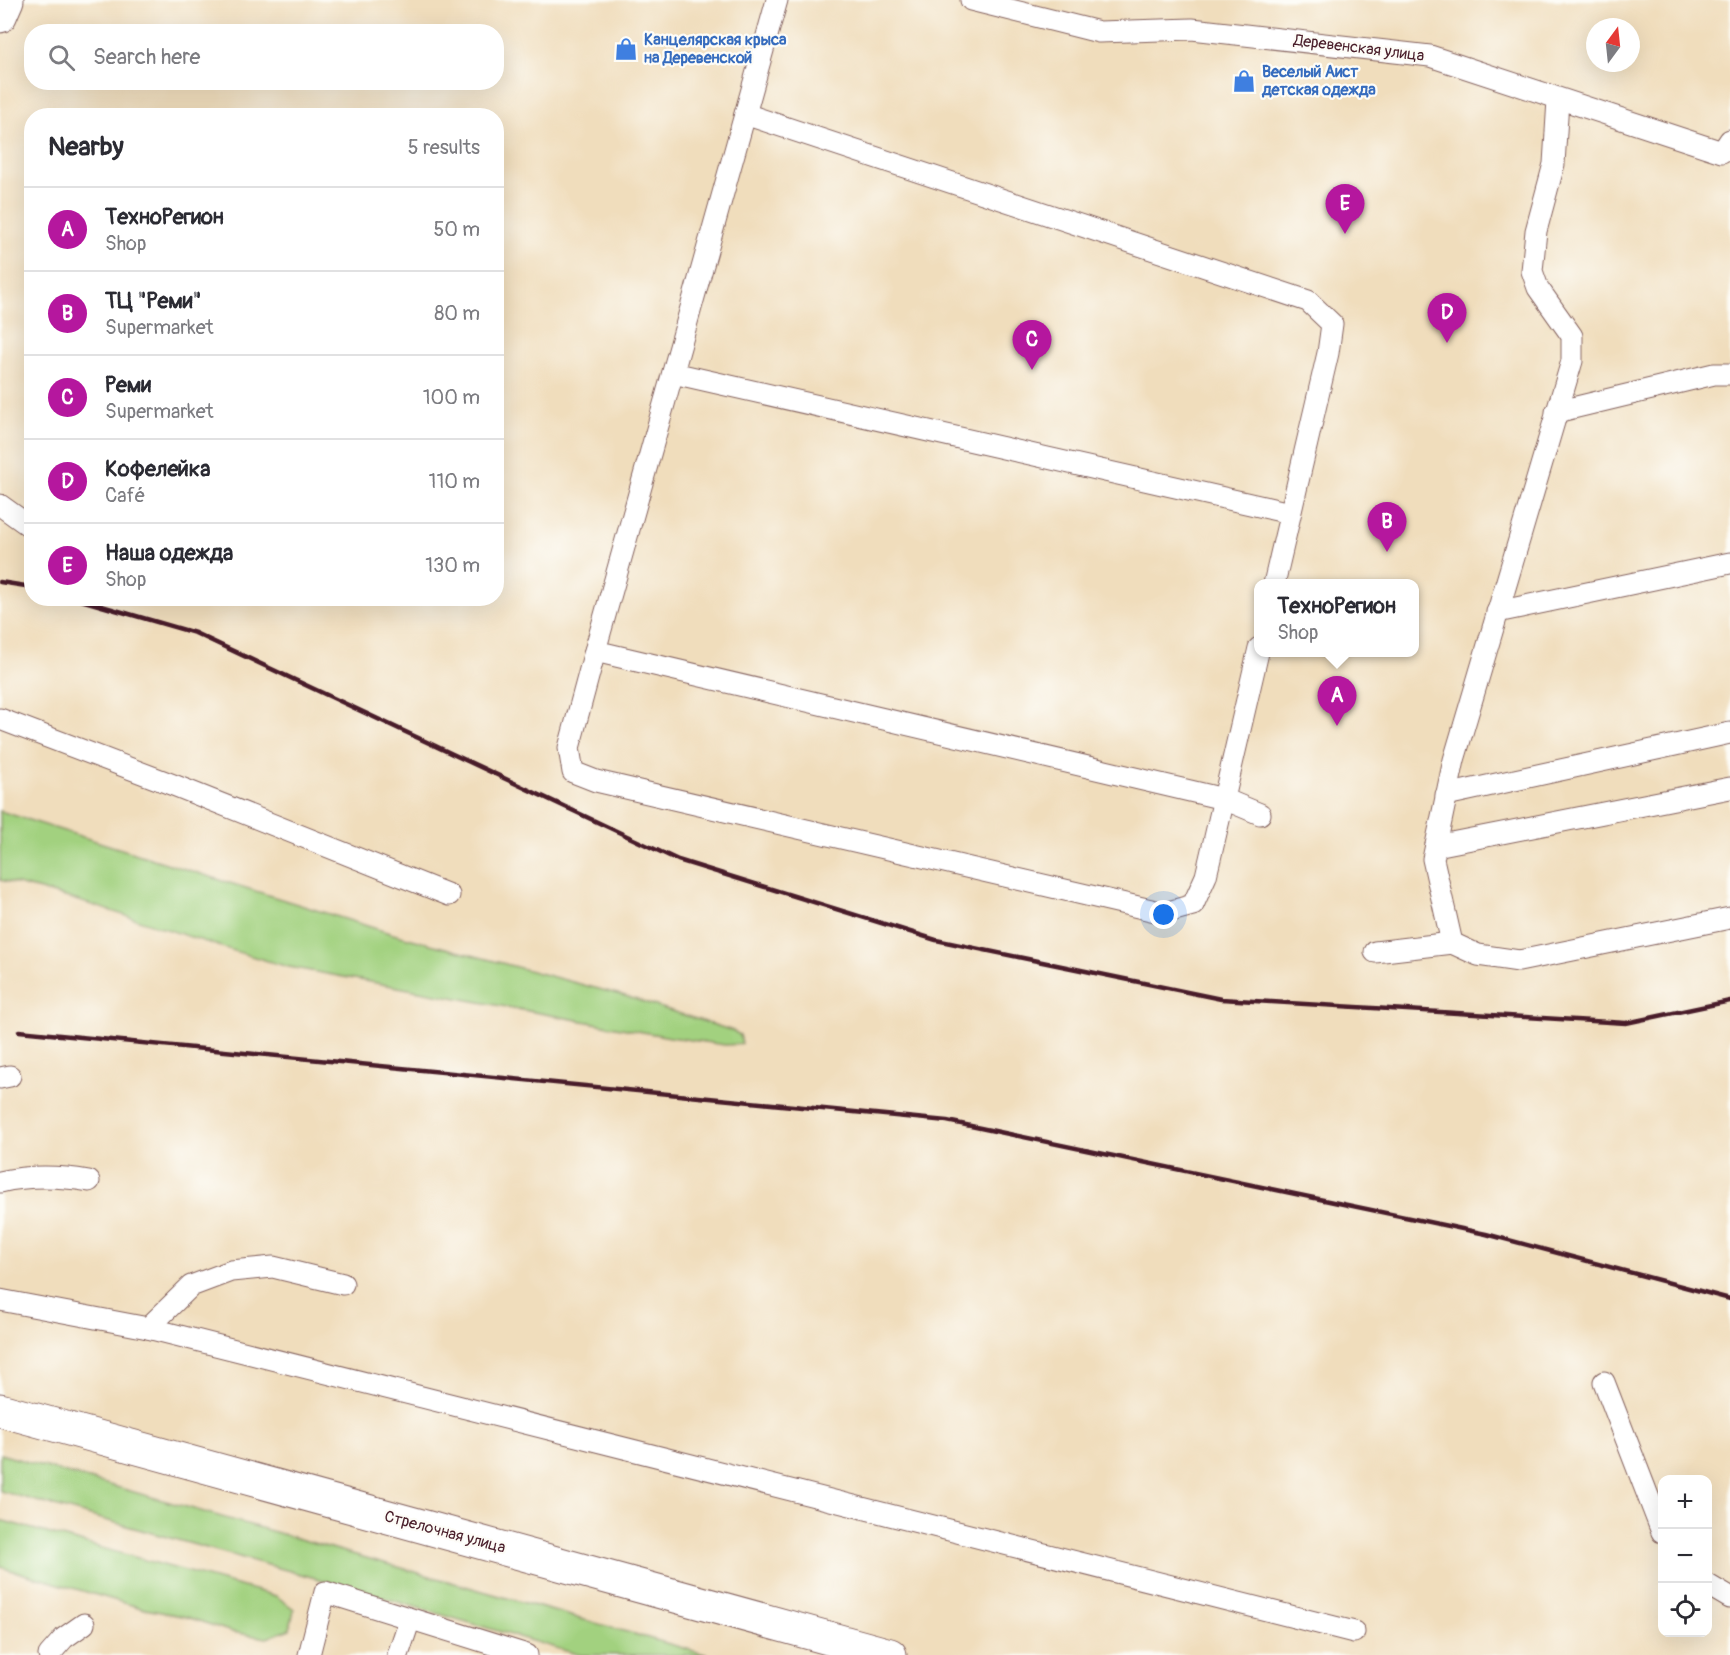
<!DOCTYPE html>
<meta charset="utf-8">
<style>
:root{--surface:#fff;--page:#f7f7f7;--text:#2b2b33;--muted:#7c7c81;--line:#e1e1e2;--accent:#b5179e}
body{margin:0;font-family:Pangolin,sans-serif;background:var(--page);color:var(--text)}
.controls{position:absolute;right:18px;bottom:18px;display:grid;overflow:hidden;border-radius:12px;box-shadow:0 6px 24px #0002}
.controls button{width:54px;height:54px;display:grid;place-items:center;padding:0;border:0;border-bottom:2px solid var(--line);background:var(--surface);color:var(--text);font:30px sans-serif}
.compass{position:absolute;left:1586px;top:18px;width:54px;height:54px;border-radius:50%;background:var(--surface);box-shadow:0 6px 24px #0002;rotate:15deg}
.you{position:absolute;left:1164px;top:915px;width:21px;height:21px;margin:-15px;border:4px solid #fff;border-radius:50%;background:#1a73e8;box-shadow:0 0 0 9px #1a73e833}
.badge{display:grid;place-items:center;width:39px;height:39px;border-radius:50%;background:var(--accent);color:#fff;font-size:20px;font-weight:700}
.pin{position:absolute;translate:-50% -50px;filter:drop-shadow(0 2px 3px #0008)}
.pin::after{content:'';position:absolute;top:32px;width:21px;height:18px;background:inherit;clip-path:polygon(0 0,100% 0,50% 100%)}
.popup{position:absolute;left:1254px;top:579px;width:165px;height:78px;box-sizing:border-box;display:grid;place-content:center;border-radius:12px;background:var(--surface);filter:drop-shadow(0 2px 4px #0005);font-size:20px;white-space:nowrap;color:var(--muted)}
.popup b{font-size:22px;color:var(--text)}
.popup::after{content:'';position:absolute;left:50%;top:100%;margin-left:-12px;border:12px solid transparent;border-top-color:var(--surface)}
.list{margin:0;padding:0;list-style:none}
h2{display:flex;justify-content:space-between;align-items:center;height:78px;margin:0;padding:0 24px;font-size:26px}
h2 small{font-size:20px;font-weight:400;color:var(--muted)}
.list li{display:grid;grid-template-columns:39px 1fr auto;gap:18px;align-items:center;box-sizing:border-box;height:84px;padding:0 24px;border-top:2px solid var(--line)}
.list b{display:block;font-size:22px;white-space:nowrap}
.list p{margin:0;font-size:20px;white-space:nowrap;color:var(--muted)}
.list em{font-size:20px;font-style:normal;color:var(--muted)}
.icon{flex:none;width:33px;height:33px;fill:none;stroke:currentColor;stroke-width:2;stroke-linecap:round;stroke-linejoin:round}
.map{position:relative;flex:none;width:1730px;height:1655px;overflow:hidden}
.search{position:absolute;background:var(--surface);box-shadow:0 6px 24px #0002;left:24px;top:24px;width:480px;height:66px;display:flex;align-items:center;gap:15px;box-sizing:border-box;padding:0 21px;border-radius:24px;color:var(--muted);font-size:22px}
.panel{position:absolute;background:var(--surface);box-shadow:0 6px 24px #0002;left:24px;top:108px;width:480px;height:498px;border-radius:24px}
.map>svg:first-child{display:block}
.green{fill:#a2d17f;stroke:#767855;stroke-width:1.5}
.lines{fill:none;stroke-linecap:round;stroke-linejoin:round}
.lane-casing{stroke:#84625e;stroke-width:23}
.secondary-casing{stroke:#84625e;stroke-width:35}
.lane{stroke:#fff;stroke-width:21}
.secondary{stroke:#fff;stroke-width:33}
.rail{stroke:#4a1f2b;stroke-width:4.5}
.labels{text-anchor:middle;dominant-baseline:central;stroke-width:4.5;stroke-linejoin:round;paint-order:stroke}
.shop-label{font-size:16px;font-weight:bold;fill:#366cbe;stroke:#fdfcf7;text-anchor:start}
.street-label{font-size:16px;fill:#4a1f2b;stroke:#fdfcf7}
</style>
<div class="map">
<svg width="1730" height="1655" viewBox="0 0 1730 1655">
<rect width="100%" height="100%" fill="#fdfcf7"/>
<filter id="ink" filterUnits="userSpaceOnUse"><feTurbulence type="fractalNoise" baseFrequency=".0167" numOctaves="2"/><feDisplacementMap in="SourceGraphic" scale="12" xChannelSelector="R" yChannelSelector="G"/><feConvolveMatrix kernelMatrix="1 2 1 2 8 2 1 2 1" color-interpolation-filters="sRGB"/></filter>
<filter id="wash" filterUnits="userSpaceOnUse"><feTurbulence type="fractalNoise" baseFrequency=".008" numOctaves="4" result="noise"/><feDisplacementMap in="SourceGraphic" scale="24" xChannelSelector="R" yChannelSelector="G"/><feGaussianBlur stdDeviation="1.35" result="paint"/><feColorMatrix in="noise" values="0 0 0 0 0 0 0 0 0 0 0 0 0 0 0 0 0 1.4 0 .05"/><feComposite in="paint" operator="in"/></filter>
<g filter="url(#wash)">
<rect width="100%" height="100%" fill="#f0ddbc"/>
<g class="green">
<path d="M0,811L393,934L625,996L733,1031L740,1035L742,1044L725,1045L670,1037L289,967C192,941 98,902 0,880Z"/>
<polygon points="0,1454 708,1655 580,1655 326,1581 0,1491"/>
<polygon points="0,1520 276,1596 294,1609 290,1629 267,1638 232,1632 187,1617 145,1609 0,1567"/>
</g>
</g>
<g filter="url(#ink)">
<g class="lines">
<g class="lane-casing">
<g id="lane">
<polyline points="777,0 595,651 1224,799 1260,814"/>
<polyline points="971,0 1099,32 1192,29 1430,56 1722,152 1730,140"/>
<polyline points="745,114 1308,301 1332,324 1328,353 1274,584"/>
<polyline points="673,373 1290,513"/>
<polyline points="1556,412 1714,374 1730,374"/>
<polyline points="0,505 32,528"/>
<polyline points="1497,612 1730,563"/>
<polyline points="595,651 569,748 573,772 596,781 1164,913 1193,905 1206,876 1259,648"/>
<polyline points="0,719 176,786 449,895"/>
<polyline points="1446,795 1730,733"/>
<polyline points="1436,846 1730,788"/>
<polyline points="1452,943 1433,859 1454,760 1572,361 1572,336 1538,288 1532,271 1536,231 1554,164 1558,100"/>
<polyline points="1375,952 1452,943 1478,955 1519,961 1730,918"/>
<polyline points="0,1078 10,1076"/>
<path d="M0,1182C30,1175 59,1176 89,1181"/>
<polyline points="0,1300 148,1328 1354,1632"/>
<polyline points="148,1328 191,1286 231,1271 273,1267 343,1284"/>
<polyline points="1604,1382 1662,1532"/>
<polyline points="1708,1585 1730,1598"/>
<polyline points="49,1655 64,1638 84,1624"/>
<polyline points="309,1655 325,1592 527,1655"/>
<polyline points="398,1655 410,1619"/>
</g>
</g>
<g class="secondary-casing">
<g id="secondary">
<polyline points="0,16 7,0"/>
<polyline points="0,1410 890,1655"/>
</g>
</g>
<use href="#lane" class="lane"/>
<use href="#secondary" class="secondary"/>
<g class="rail">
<polyline points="0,582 32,587"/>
<polyline points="74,598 195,633 678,860 936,940 1221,999 1626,1023 1730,1001"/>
<polyline points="19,1031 947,1121 1486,1234 1730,1299"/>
</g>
</g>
</g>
<defs>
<g id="shop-bare" transform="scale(1.8)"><path d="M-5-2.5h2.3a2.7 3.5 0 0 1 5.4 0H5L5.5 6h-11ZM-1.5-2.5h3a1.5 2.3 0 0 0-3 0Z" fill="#3f7fe0" stroke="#fdfcf7" stroke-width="2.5" paint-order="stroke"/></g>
</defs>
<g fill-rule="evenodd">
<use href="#shop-bare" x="626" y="49"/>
<use href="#shop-bare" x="1244" y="81"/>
</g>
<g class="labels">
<g class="shop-label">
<text x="644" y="40">Канцелярская крыса<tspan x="644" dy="18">на Деревенской</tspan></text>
<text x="1262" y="72">Веселый Аист<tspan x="1262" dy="18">детская одежда</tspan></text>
</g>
<g class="street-label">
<text transform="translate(1359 48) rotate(7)">Деревенская улица</text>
<text transform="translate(445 1532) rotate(15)">Стрелочная улица</text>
</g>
</g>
</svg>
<div class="controls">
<button>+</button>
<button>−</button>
<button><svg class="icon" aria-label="locate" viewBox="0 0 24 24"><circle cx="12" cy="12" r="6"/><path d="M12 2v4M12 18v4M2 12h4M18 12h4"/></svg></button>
</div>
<svg class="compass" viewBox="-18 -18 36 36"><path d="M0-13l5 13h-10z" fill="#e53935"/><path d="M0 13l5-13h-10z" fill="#7c7c81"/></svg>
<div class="you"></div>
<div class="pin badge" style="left:1337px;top:726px">A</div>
<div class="popup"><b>ТехноРегион</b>Shop</div>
<div class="pin badge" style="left:1387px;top:552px">B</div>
<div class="pin badge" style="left:1032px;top:370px">C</div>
<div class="pin badge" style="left:1447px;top:343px">D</div>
<div class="pin badge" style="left:1345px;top:234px">E</div>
<div class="search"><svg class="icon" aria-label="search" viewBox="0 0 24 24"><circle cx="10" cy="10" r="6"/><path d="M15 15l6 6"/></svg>Search here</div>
<section class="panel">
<h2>Nearby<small>5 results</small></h2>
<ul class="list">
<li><span class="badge">A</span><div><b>ТехноРегион</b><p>Shop</p></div><em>50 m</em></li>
<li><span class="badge">B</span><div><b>ТЦ &quot;Реми&quot;</b><p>Supermarket</p></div><em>80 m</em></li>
<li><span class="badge">C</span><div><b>Реми</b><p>Supermarket</p></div><em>100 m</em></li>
<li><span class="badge">D</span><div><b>Кофелейка</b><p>Café</p></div><em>110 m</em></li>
<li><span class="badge">E</span><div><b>Наша одежда</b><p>Shop</p></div><em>130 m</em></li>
</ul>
</section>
</div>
